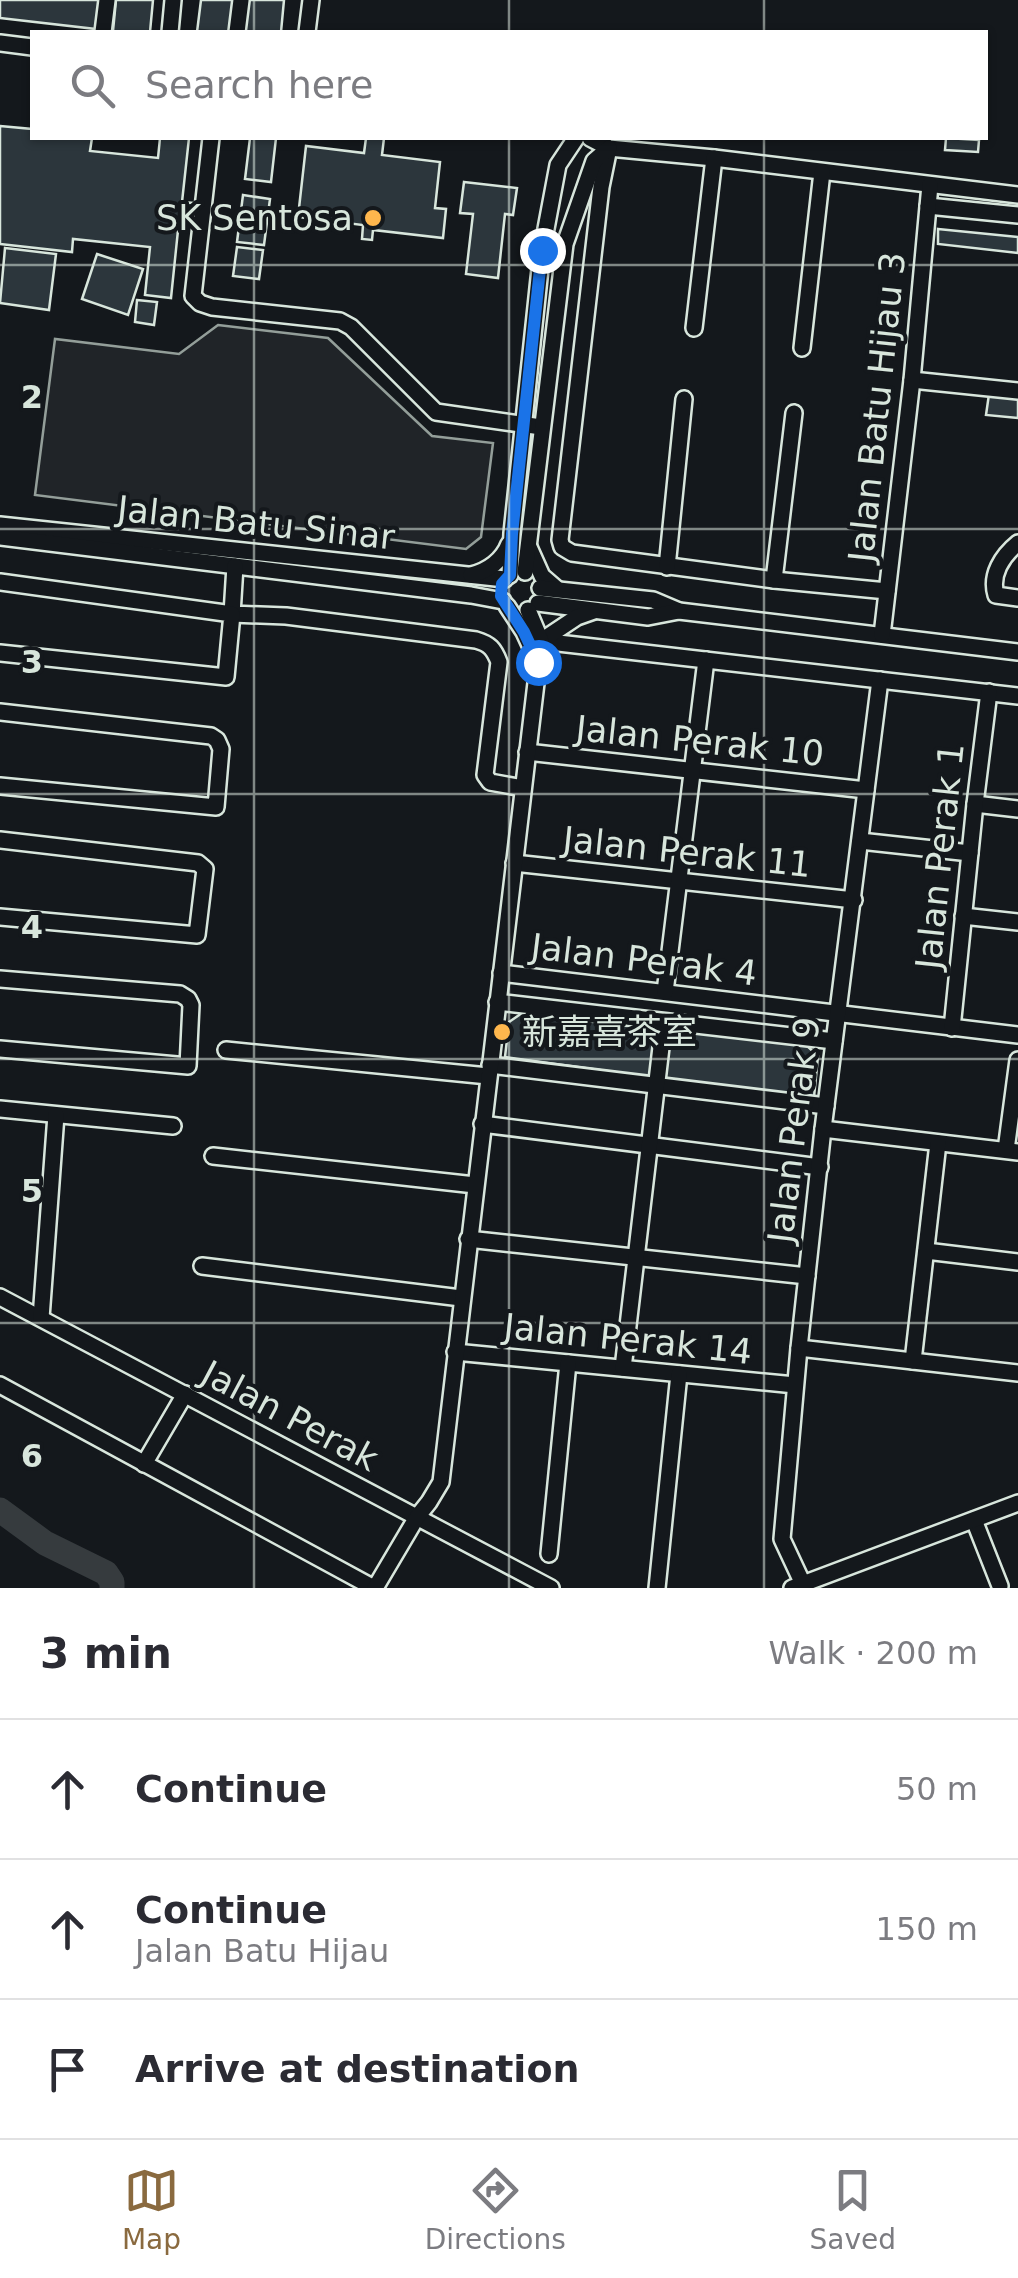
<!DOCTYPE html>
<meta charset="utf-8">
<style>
:root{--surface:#fff;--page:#f7f7f7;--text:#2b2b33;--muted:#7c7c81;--line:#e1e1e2;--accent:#8a6a3f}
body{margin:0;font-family:"DejaVu Sans","Noto Sans SC",sans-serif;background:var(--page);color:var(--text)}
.stop{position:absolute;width:30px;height:30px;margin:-22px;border:8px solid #1a73e8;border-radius:50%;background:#fff}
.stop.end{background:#1a73e8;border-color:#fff;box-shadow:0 2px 10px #0008}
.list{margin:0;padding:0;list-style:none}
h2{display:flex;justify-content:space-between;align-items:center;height:130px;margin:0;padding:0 40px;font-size:42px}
h2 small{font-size:32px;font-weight:400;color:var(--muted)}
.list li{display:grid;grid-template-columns:65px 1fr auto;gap:30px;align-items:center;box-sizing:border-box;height:140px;padding:0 40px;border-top:2px solid var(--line)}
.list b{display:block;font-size:38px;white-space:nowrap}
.list p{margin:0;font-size:32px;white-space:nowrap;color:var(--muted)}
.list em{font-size:32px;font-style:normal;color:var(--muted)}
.icon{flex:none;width:55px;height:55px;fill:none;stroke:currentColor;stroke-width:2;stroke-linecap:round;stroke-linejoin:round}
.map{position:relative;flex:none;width:1018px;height:1588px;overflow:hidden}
.search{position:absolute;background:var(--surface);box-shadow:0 2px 8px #0004;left:30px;right:30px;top:30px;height:110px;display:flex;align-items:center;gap:25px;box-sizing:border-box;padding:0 35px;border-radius:0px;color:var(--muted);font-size:38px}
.sheet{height:550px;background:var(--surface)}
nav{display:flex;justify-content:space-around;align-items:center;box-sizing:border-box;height:140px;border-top:2px solid var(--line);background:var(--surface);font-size:28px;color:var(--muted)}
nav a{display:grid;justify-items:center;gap:5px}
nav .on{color:var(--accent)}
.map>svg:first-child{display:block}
.green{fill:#202428;stroke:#939e99;stroke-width:2.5}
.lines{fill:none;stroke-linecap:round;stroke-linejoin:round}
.river{stroke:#363b3e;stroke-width:25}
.building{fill:#2c363c;stroke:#d8e6dc;stroke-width:2.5}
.minor-casing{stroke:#d8e6dc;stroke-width:20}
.minor{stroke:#14181c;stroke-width:15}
.route{stroke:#1a73e8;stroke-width:12}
.grid{fill:none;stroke:#d8e6dc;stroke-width:2.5;stroke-opacity:0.55}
.poi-dot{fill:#ffb74d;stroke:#14181c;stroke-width:4}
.labels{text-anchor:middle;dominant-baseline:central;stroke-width:8;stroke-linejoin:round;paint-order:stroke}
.poi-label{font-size:35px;fill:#d8e6dc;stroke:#14181c;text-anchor:end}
.street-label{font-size:35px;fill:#d8e6dc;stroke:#14181c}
.grid-label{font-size:32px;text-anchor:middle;font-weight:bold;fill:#d8e6dc;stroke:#14181c;stroke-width:8;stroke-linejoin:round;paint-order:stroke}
</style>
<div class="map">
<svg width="1018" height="1588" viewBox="0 0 1018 1588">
<rect width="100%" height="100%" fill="#14181c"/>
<polygon class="green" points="218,325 328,338 432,436 493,443 481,537 466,549 35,495 55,339 179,354"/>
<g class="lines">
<polyline class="river" points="0,1510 45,1543 106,1573 112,1582 112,1588"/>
</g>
<g class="building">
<polygon points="0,0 99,0 96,29 0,18"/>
<polygon points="116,0 153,0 150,32 113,31"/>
<polygon points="201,0 238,0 234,32 197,32"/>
<polygon points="247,0 284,0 281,32 244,32"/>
<polygon points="0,126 32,129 32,138 92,138 90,151 158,158 160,138 189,138 182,202 193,203 192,213 180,211 171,298 145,295 150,247 73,239 72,252 0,244"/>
<polygon points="250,138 276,138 271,182 245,179"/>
<polygon points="366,138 384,138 382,155 440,162 435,208 446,209 443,238 373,230 372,240 362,239 363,225 298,217 306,146 364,153"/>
<polygon points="946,138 979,140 978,152 945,150"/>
<polygon points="464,182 517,188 513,215 505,214 498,278 466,274 473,214 460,213"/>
<polygon points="243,195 270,199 264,245 237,242"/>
<polygon points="938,229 1018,237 1018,253 938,244"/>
<polygon points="237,247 263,250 259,279 233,276"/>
<polygon points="5,248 56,254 49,310 0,303"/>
<polygon points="97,254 143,269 128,315 82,299"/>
<polygon points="137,300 157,302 154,325 135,322"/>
<polygon points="989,394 1018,397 1018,418 986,415"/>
<polygon points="525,1011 656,1027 651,1077 505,1057 509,1022"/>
<polygon points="670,1030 804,1043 818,1056 814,1097 663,1080"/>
</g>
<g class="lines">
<g class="minor-casing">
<g id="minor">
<polyline points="103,32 107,0"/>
<polyline points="170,32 173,0"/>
<polyline points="237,32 241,0"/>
<polyline points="307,32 311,0"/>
<polyline points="0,43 32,47"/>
<polyline points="211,138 193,296 200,303 212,307 340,321 351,327 436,412 541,427"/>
<polyline points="590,138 609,148 714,158 1018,195"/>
<polyline points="609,148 601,187 560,540 562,547 572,553 774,580 887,591"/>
<polyline points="928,206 1018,215"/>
<polyline points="694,328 714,158"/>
<polyline points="802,348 822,172"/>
<polyline points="912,380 1018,391"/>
<polyline points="0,525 505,579"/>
<polyline points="0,537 471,595 503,601"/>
<path d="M1018,543C1002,556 990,575 996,595L1018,598"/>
<polyline points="529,547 542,576 557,589"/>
<path d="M235,566L232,614L286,616L476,640C490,644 494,649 499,662L485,775L490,782L523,788"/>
<polyline points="667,567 684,399"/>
<polyline points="525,572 565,244 594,161 609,148"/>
<path d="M471,575C488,571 503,560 509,544"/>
<polyline points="510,575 512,533 542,250 558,165 576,138"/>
<polyline points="774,580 794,413"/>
<polyline points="0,582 232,614 226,677 0,653"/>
<polyline points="540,588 653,600 679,611 1018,652"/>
<polyline points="538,603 648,617 679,611"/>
<polyline points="507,606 524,632 536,658"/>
<polyline points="882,635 912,380 930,185"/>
<polyline points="541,641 1018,696"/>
<polyline points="541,641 577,617 594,611"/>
<polyline points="0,712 211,736 217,740 221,749 216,807 0,786"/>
<polyline points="527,752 866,790"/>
<polyline points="975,804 1018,809"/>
<polyline points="0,840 198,863 205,869 197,935 0,917"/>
<polyline points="860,841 970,853"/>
<polyline points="514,863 854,900"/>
<polyline points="963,916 1018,922"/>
<polyline points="501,973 1018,1035"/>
<polyline points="0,979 180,994 188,999 191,1005 188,1066 0,1049"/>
<polyline points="665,992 706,660"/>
<polyline points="497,1002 834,1041"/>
<polyline points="952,1028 975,804 989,692"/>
<polyline points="226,1050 488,1076"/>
<polyline points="490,1065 826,1106"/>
<polyline points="0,1109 173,1126"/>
<polyline points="482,1124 820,1167"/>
<polyline points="823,1129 1018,1152"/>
<polyline points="1006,1150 1018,1060"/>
<polyline points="213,1156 475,1185"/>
<polyline points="468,1239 807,1276"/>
<polyline points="926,1251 1018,1262"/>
<polyline points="202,1266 461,1298"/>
<polyline points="0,1297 551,1588"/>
<polyline points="41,1318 56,1115"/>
<polyline points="799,1348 1018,1373"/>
<polyline points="455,1352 795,1385"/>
<polyline points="913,1361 938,1143"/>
<polyline points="623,1368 664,1022"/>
<polyline points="0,1385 374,1588"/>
<polyline points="144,1464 185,1394"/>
<polyline points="974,1520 1000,1586"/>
<polyline points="549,1554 568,1363"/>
<polyline points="803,1584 782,1539 799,1348 823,1129 880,680"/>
<polyline points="375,1588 417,1517 429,1502 441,1482 541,641 528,610"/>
<polyline points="657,1588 679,1374"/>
<polyline points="792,1588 1018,1503"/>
</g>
</g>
<use href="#minor" class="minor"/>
</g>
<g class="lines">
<polyline class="route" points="538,662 524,632 501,596 502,584 510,575 512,534 542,250"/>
</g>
<path class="grid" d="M254,0V32M509,0V32M764,0V32M254,138V1588M509,138V1588M764,138V1588M0,265H1018M0,529H1018M0,794H1018M0,1059H1018M0,1323H1018"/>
<g class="poi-dot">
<circle cx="373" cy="218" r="10"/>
<circle cx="502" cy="1032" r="10"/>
</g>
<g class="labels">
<g class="poi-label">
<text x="353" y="218">SK Sentosa</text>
<text x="522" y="1032" text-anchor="start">新嘉喜茶室</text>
</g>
<g class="street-label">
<text transform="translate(877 407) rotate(-84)">Jalan Batu Hijau 3</text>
<text transform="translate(256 523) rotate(6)">Jalan Batu Sinar</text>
<text transform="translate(700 741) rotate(6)">Jalan Perak 10</text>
<text transform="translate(687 852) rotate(6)">Jalan Perak 11</text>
<text transform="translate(940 856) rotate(-84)">Jalan Perak 1</text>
<text transform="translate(644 960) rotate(7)">Jalan Perak 4</text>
<text transform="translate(794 1130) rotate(-83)">Jalan Perak 9</text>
<text transform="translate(628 1339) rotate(6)">Jalan Perak 14</text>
<text transform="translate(290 1416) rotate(28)">Jalan Perak</text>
</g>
</g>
<g class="grid-label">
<text x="32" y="408">2</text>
<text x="32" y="673">3</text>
<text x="32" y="938">4</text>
<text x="32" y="1202">5</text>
<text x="32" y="1467">6</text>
</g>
</svg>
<div class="stop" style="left:538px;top:662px"></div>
<div class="stop end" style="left:542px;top:250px"></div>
<div class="search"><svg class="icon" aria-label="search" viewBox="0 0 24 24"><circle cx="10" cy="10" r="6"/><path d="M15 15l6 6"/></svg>Search here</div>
</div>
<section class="sheet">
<h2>3 min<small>Walk · 200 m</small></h2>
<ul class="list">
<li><svg class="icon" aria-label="ahead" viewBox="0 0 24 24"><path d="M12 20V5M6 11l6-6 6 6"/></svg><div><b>Continue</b></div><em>50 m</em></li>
<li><svg class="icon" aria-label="ahead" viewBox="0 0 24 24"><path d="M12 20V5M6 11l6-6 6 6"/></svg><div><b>Continue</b><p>Jalan Batu Hijau</p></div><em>150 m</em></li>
<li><svg class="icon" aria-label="arrive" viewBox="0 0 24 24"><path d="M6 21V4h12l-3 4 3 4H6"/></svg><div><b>Arrive at destination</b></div></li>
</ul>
</section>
<nav>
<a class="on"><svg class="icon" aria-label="map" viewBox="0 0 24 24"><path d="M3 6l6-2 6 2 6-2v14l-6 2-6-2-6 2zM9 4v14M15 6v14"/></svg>Map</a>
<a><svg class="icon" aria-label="directions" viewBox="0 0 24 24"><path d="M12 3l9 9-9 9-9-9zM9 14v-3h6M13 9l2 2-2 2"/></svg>Directions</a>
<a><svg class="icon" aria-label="saved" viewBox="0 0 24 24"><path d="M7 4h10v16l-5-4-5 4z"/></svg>Saved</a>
</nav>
